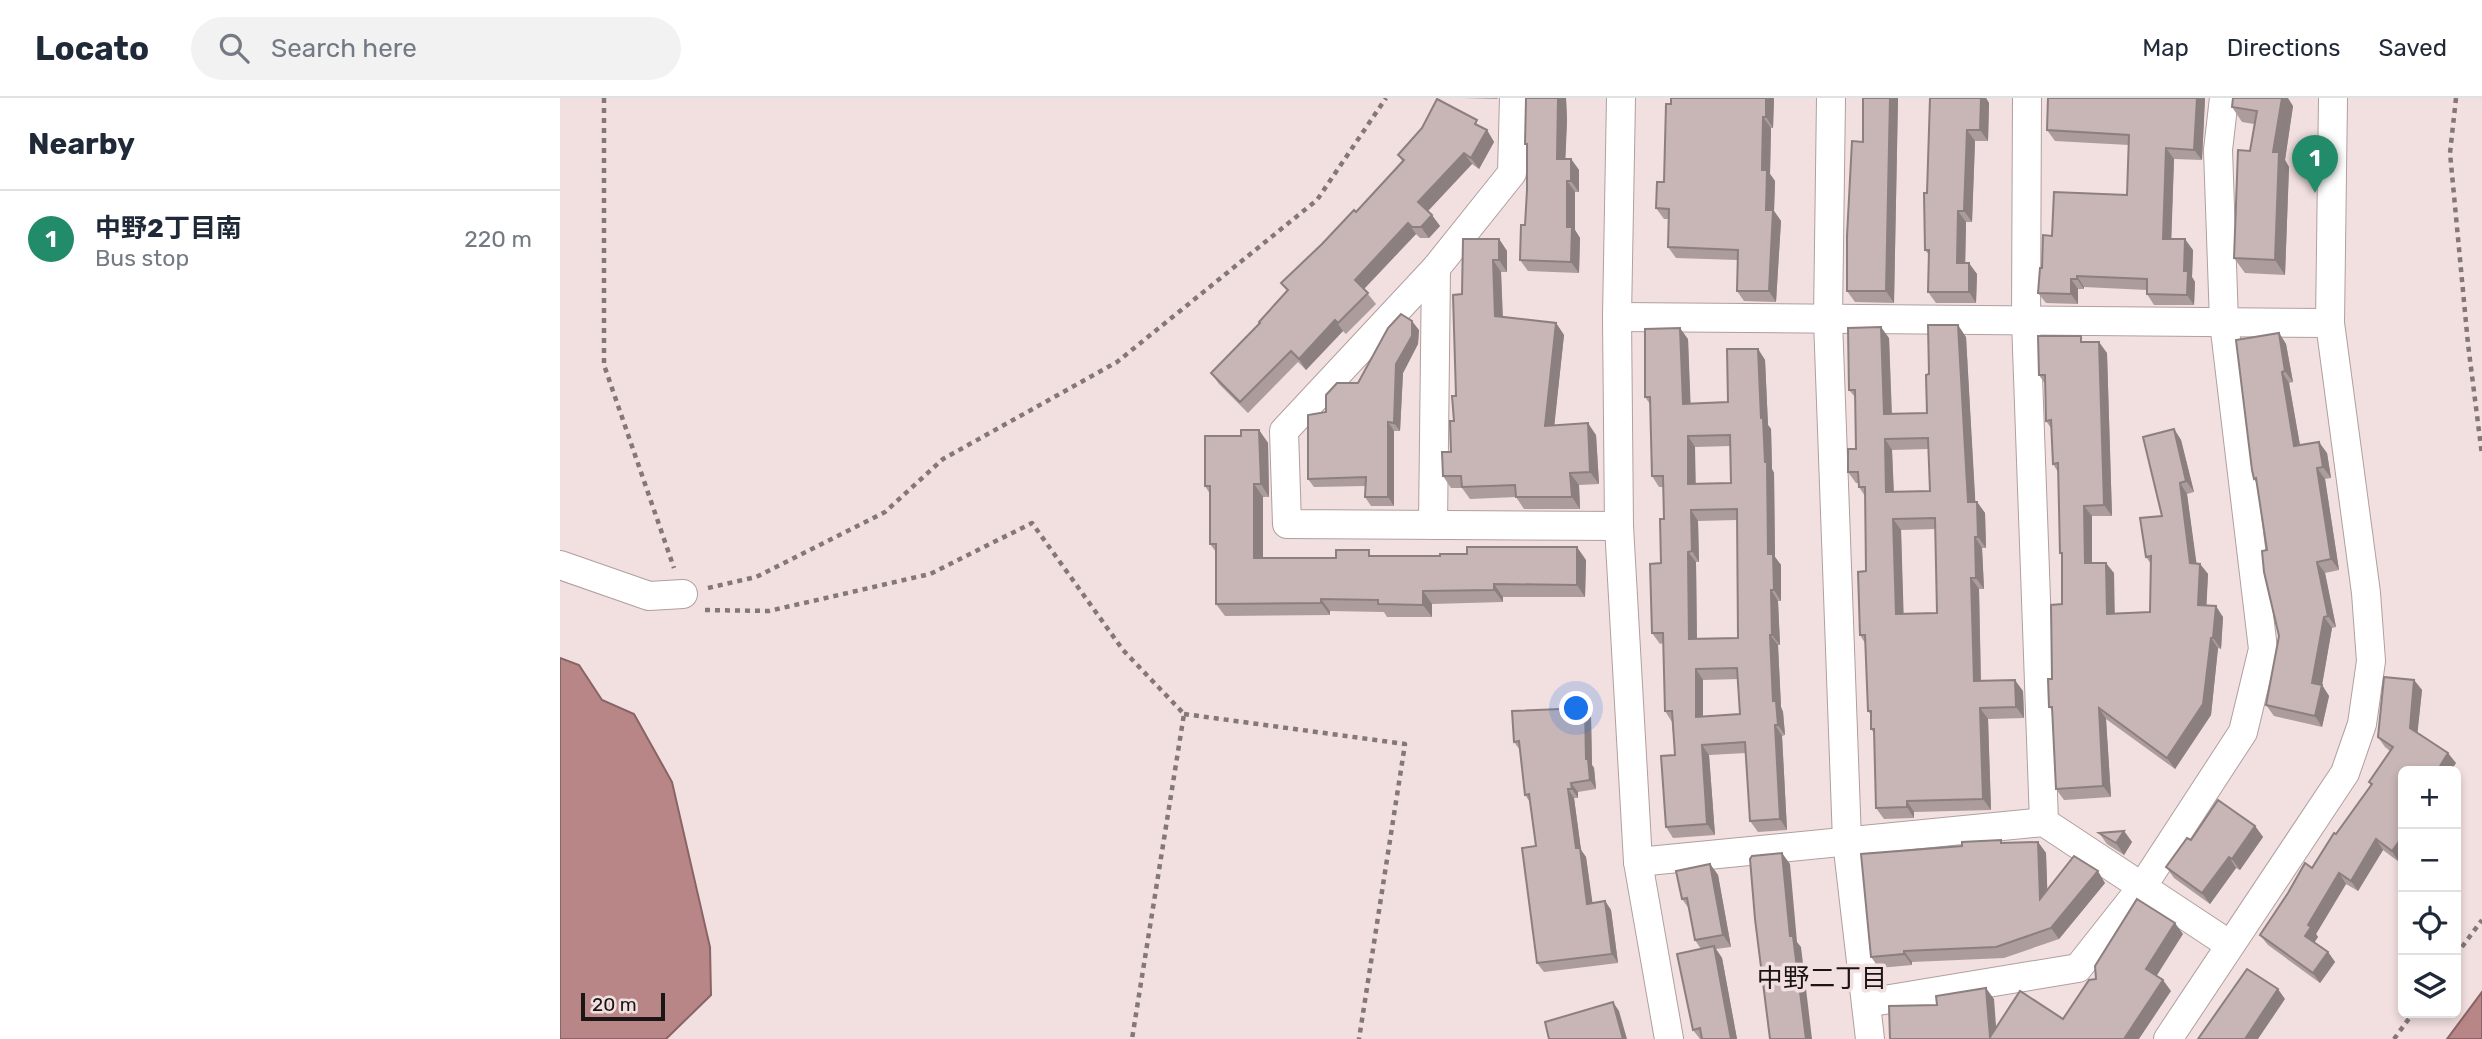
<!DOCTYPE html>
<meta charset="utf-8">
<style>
:root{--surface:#fff;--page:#f2f2f3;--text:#1f2937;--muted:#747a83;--line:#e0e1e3;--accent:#228c6a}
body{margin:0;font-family:Rubik,"Noto Sans JP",sans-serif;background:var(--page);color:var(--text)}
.controls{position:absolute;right:21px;bottom:21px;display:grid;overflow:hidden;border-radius:10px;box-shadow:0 4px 10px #0003}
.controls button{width:63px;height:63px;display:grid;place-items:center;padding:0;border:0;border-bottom:2px solid var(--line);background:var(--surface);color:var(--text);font:35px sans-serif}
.scale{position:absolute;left:21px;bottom:18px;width:84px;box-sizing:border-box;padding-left:7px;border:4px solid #1b1515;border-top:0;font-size:19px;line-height:24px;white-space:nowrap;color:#1b1515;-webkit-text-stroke:5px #f2dfdf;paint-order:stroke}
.you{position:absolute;left:1017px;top:611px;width:24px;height:24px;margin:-18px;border:5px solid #fff;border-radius:50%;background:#1a73e8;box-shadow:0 0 0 10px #1a73e833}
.badge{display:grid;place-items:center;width:46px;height:46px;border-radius:50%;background:var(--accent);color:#fff;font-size:23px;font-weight:700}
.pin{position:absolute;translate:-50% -58px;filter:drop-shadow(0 2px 4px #0008)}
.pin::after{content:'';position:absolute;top:37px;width:24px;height:21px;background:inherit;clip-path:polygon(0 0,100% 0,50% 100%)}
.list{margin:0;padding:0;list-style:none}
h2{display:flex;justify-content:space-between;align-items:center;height:91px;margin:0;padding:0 28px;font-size:30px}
h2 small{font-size:23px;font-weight:400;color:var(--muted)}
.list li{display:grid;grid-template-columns:46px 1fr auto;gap:21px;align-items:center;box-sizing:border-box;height:98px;padding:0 28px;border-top:2px solid var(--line)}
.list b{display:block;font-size:26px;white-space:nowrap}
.list p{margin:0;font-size:23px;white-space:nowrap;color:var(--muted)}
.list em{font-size:23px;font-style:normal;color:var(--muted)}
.icon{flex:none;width:38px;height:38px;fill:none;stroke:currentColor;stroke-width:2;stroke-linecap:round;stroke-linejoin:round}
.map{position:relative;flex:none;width:1922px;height:941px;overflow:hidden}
header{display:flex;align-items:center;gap:42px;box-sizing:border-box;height:98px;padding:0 35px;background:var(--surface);border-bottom:2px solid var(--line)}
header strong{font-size:33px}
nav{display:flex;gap:38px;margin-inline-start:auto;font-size:24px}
.search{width:490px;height:63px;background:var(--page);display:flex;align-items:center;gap:18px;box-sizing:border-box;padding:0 24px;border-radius:38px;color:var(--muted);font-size:26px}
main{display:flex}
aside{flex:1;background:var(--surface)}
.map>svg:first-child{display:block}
.water{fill:#b88687;stroke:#896465;stroke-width:2}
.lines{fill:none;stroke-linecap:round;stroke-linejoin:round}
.minor-casing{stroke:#b19fa0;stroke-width:30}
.path{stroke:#847777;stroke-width:4.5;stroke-dasharray:5 5;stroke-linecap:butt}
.minor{stroke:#fff;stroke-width:28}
.wall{fill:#ac9c9c;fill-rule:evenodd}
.shaded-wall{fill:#8c7f7f}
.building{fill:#c8b5b5;stroke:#8c7f7f;stroke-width:2;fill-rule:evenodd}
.labels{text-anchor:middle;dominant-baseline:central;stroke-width:7;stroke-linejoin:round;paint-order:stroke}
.neighbourhood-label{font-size:26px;fill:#1b1515;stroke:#f2dfdf}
</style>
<header>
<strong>Locato</strong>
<div class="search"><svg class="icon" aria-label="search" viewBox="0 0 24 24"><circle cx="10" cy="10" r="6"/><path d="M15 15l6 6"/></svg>Search here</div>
<nav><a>Map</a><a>Directions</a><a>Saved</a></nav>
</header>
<main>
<aside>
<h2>Nearby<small></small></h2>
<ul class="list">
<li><span class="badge">1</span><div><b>中野2丁目南</b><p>Bus stop</p></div><em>220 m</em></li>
</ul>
</aside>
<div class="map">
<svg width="1922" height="941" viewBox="0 0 1922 941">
<rect width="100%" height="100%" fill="#f2dfdf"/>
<g class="water">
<polygon points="0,560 19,567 42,602 74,616 112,684 150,849 151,897 106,941 0,941"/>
<polygon points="1922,894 1922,941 1887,941"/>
</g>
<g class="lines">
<g class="minor-casing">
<g id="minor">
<polyline points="954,0 952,75 876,170 724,333 727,426 1059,428"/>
<polyline points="1061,0 1057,219 1059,428 1078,764 1109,941"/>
<polyline points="1271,0 1268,222 1287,743 1310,941"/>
<polyline points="1467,0 1466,223 1484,724"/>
<polyline points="1057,219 1770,225"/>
<polyline points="873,427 876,170"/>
<polyline points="0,467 89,498 123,496"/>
<polyline points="1078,764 1484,724 1670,847"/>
<polyline points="1306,905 1518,870 1582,789 1683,634 1703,551 1664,224 1658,52 1664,0"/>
<polyline points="1608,941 1785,675 1802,626 1811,563 1806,495 1770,225 1773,0"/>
</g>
</g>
<g class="path">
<polyline points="44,0 44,267 114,470"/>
<polyline points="1896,0 1890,55 1908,246 1922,357"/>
<polyline points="148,490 196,479 325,414 383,361 557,264 757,102 826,0"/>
<polyline points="145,512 209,513 370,476 472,425 563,552 624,616 572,941"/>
<polyline points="624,616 845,646 799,941"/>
<polyline points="1896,857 1922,822"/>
<polyline points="1834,941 1853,915"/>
</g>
<use href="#minor" class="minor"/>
</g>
<g class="wall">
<polygon points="903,0 938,0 937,1"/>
<polygon points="966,0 1006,0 1007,22 1005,61 1011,61 1019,72 1019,94 1015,94 1015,132 1020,140 1019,175 968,173 960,162 965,127 967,92 967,49 965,46"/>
<polygon points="1214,0 1213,30 1211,30 1210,76 1215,83 1214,113 1221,123 1216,204 1184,203 1177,193 1177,162 1116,160 1108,149 1109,121 1104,121 1096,110 1104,84"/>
<polygon points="1303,0 1338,0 1334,205 1295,204 1287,193 1303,44"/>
<polygon points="1370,0 1426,0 1429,5 1428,43 1415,43 1412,124 1406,124 1405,165 1417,176 1416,205 1376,205 1368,194 1369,157 1365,152"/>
<polygon points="1645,0 1642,62 1614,61 1611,141 1633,152 1632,179 1635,184 1634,207 1594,207 1587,196 1587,192 1524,189 1524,191 1518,191 1518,206 1486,205 1478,195 1482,170 1492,138 1567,97 1569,47 1495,43 1487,32"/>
<polygon points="1733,8 1725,62 1729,69 1725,177 1685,175 1674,160 1694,26 1682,24 1672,9"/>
<polygon points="923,30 927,32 934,44 919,71 912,66 868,113 880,128 869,140 860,140 856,136 804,191 816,206 786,236 783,233 746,272 738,264 688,315 659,286 651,275 700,225 727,193 721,185 796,114 842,63 838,57"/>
<polygon points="939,141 947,153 947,174 941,174 943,219 996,225 1004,237 994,327 1036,337 1039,386 1019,387 1020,411 964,411 956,399 910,401 902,390 891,390 883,378 891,354 896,298 902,196"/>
<polygon points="859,232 858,246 843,275 840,333 834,333 834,408 811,408 805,399 805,388 754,389 748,381 766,314 798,285"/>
<polygon points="1719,235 1726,246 1733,284 1729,285 1740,347 1767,355 1771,380 1765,381 1779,472 1765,475 1776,529 1772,530 1762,587 1769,598 1762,629 1714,618 1706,607 1719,538 1697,386 1694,381"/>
<path d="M1406,239L1415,404H1417L1425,415L1426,450H1422L1424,491H1419L1421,583L1463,593L1464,620L1428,621L1431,712L1354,714V720L1324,721L1316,710L1314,635L1311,631V617L1308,613L1305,545L1300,537L1306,473L1305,398L1299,389V385H1296L1288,374L1296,351L1295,299L1289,292L1329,240L1332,316L1367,315L1369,276ZM1368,351L1370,393L1334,394L1332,352ZM1376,431L1377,515L1343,516L1341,432Z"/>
<path d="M1128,241L1130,305L1168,304L1198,251L1205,262L1208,327L1211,331L1212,371L1214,375L1215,459L1221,467V503H1218L1220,547H1218L1221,609L1223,614L1225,637L1222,638L1227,732L1198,734L1190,723L1186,655L1149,657L1155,737L1113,740L1106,729L1115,657L1112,624L1105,613L1103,545L1100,546L1092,535L1101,465L1104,421L1103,389H1099L1092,378L1090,306L1085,299ZM1170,348L1171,385L1135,386V349ZM1177,422L1178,540L1137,541L1136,464H1139L1138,423ZM1178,581L1180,616L1143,619V582Z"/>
<polygon points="1525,244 1547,255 1552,418 1532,418 1532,465 1554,475 1554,515 1590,514 1591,466 1586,459 1602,418 1614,331 1621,342 1634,394 1627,396 1636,466 1640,466 1648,476 1646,508 1663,519 1661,551 1658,550 1651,617 1615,671 1546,621 1551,699 1504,702 1496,691 1493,613 1489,609 1502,506 1502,458 1500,455 1498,374 1493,366 1491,330 1486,323 1485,286 1479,277"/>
<polygon points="699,332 708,345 709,399 703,399 703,460 776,460 813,458 1026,462 1025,499 943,499 943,504 872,506 872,519 827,519 824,514 770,513 770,517 665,518 656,506 656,454 650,446 650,396 645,388 681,338"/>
<polygon points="1854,582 1862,592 1857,635 1896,665 1843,673 1843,758 1839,764 1823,752 1798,793 1786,786 1756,836 1758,839 1754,844 1768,854 1775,864 1760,885 1708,847 1700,837 1752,770 1811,688 1809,684 1830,653 1825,649 1818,639"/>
<polygon points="1025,610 1031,619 1032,667 1034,670 1036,691 1018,694 1018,700 1014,700 1021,752 1026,759 1032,805 1045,803 1051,812 1058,865 984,874 977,865 976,748 970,704 965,697 960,652 954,644"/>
<polygon points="1695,728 1703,739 1680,772 1676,770 1650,806 1614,780 1606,769 1631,742"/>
<polygon points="1564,733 1572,744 1564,757 1547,746 1539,735"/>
<polygon points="1441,742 1443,745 1478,744 1486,755 1487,792 1545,785 1499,841 1444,860 1352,864 1352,867 1319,870 1311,859 1402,748"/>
<polygon points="1150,766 1158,777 1171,849 1156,851 1162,860 1177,941 1140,941 1133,932 1141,851 1135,842 1130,812 1122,801"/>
</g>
<g class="shaded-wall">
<polygon points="998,0 1006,0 1007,22 1005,72 997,61"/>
<polygon points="1206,0 1214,0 1213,30 1206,19"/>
<polygon points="1330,0 1338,0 1334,205 1326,193"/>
<polygon points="1421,0 1426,0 1429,5 1428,43 1420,32"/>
<polygon points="1637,0 1645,0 1642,62 1634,52"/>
<polygon points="1722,0 1728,0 1733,8 1725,62 1729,69 1725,177 1715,162 1713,54"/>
<polygon points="1203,19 1211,30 1210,76 1215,83 1214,113 1221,123 1216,204 1209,193 1206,112 1202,72"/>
<polygon points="927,32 934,44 919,71 911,60"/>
<polygon points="1407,32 1415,43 1412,124 1404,113"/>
<polygon points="1606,50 1614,61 1611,151 1603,141"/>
<polygon points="904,55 912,66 866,115 858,104"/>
<polygon points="1011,61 1019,72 1019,94 1011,83"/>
<polygon points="1007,83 1015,94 1015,132 1020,140 1019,175 1011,164 1007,129"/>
<polygon points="1398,113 1406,124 1405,176 1397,165"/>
<polygon points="872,117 880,128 869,140 861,129"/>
<polygon points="848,125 856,136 802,193 795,182"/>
<polygon points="939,141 947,153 947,174 939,162"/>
<polygon points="1625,141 1633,152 1632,179 1635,184 1634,207 1627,197 1624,173"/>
<polygon points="933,162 941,174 943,230 935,218"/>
<polygon points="1409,165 1417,176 1416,205 1409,194"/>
<polygon points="1517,178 1524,189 1524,191 1517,181"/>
<polygon points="1511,181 1518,191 1518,206 1511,196"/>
<polygon points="775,222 783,233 746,272 739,261"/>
<polygon points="852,223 859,232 858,246 843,275 840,333 834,325 836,266"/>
<polygon points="996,225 1004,237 993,340 985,328"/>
<polygon points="1398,227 1406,239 1416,415 1408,404"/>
<polygon points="1321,229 1329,240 1332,327 1324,316"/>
<polygon points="1120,230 1128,241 1131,316 1123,306"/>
<polygon points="1719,235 1726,246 1733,284 1725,273"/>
<polygon points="1539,244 1547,255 1552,418 1544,407"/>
<polygon points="1198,251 1205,262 1208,327 1211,331 1212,371 1214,375 1215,459 1221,467 1221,503 1214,492 1208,456 1205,364 1201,320"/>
<polygon points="1722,274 1729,285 1742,359 1734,348"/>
<polygon points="828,324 834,333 834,408 828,399"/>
<polygon points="1028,325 1036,337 1039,386 1030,374"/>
<polygon points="1614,331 1621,342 1634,394 1626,383"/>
<polygon points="699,332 708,345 709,399 701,386"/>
<polygon points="1128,338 1135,349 1136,396 1128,386"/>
<polygon points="1325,341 1332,352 1334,405 1326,394"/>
<polygon points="1759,344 1767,355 1771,380 1763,369"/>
<polygon points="1757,370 1765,381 1779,472 1771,461"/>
<polygon points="1010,375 1019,387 1020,411 1012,399"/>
<polygon points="1620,385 1627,396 1638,476 1630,465"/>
<polygon points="694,386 703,399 703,472 694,460"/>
<polygon points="1417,404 1425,415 1426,450 1418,439"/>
<polygon points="1524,408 1532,418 1532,475 1525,465"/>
<polygon points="1131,412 1138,423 1139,464 1132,453"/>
<polygon points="1333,421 1341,432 1344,527 1336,516"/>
<polygon points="1415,439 1422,450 1424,491 1416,480"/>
<polygon points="1017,449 1026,462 1025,499 1017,487"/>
<polygon points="1128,454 1136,464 1137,552 1129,541"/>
<polygon points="1757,464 1765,475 1776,529 1768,518"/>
<polygon points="1546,465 1554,475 1555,526 1547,516"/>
<polygon points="1640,466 1648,476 1646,518 1638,507"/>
<polygon points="1411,480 1419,491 1421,594 1414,583"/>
<polygon points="934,486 943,499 943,504 934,492"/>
<polygon points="1211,492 1218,503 1220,547 1212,537"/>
<polygon points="863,493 872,506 872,519 863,507"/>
<polygon points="761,501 770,513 770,517 761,505"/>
<polygon points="1656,508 1663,519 1661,551 1653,540"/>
<polygon points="1764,519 1772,530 1762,587 1769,598 1762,629 1755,618 1752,585"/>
<polygon points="1210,537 1218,547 1221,609 1223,614 1225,637 1218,627 1213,603"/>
<polygon points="1651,540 1658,550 1651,617 1615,671 1607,660"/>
<polygon points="1136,571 1143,582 1143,630 1136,619"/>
<polygon points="1455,582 1463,593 1464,620 1456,609"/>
<polygon points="1854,582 1862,592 1857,640 1850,630"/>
<polygon points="1025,610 1031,619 1032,667 1034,670 1036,691 1030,682 1026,661"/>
<polygon points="1420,610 1428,621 1431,712 1423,701"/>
<polygon points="1539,610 1546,621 1551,699 1543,688"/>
<polygon points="1215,627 1222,638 1227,732 1220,721"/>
<polygon points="1142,647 1149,657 1155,737 1147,726"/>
<polygon points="1888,655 1896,665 1891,673 1877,673"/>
<polygon points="1011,685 1018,694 1018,700 1012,691"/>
<polygon points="1008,691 1014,700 1021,752 1026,759 1034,815 1027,806 1016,750"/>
<polygon points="1347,703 1354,714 1354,720 1347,709"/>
<polygon points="1695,728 1703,739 1680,772 1672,761"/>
<polygon points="1564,733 1572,744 1564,757 1556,745"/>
<polygon points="1843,738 1843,758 1839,764 1832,753"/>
<polygon points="1816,741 1823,752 1798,793 1791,783"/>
<polygon points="1478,744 1486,755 1488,812 1480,801"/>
<polygon points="1222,755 1230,766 1237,844 1241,849 1252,941 1246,941 1230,838"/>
<polygon points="1669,759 1676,770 1650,806 1642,795"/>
<polygon points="1150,766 1158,777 1171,849 1163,837"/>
<polygon points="1538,773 1545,785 1499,841 1491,830"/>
<polygon points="1779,775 1786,786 1756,836 1758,839 1752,848 1745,838 1748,827"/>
<polygon points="1045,803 1051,812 1058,865 1052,856"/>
<polygon points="1615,825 1623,836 1594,882 1586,871"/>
<polygon points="1154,848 1162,860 1177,941 1171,941"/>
<polygon points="1344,853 1352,864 1352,867 1344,856"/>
<polygon points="1768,854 1775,864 1760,885 1753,875"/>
<polygon points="1603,882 1611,893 1579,941 1564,941"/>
<polygon points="1426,890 1434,901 1437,941 1430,939"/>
<polygon points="1718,891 1725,901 1698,941 1685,941"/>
<polygon points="1053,904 1059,913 1067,941 1063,941"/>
</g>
<g class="building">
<polygon points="966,0 998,0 997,61 1011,61 1011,83 1007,83 1007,129 1012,129 1011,164 960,162 961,127 965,127 967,92 967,46 965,46"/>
<polygon points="1111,0 1206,0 1206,19 1203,19 1202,72 1207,72 1206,112 1213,112 1209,193 1177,193 1178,152 1108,149 1109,111 1096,110 1097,84 1104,84 1106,6 1111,6"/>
<polygon points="1303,0 1330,0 1326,193 1287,193 1287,138 1292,43 1303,44"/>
<polygon points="1370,0 1421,0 1420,32 1407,32 1404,113 1398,113 1397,165 1409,165 1409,194 1368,194 1369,152 1365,152 1364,95 1367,95"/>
<polygon points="1488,0 1637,0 1634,52 1606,50 1603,141 1625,141 1624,173 1628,173 1627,197 1587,196 1587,181 1517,178 1517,181 1511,181 1511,196 1478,195 1480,170 1482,170 1483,137 1492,138 1494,94 1567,97 1569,37 1487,32"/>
<polygon points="1673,0 1722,0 1713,54 1719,54 1715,162 1674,160 1678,52 1690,53 1697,13 1672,9"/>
<polygon points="877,1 917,22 915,26 927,32 911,60 904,55 858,104 872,117 861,129 852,129 848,125 795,182 808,195 778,225 775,222 739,261 731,253 680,304 651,275 700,225 699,224 728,192 721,185 762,146 794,112 796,114 844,62 838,57 862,30"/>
<polygon points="903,141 939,141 939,162 933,162 935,218 996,225 985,328 1028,325 1030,374 1010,375 1012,399 956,399 955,387 902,389 901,378 883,378 882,354 891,354 890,323 894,323 892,298 896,298 893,197 902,196"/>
<polygon points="841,216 852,223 852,238 836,266 834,325 828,324 828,399 805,399 806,379 748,381 748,317 766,314 766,297 777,285 798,285 828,230"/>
<path d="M1368,227H1398L1408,404H1417L1418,439H1415L1416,480H1411L1414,583L1455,582L1456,609L1420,610L1423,701L1347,703V709L1316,710L1314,631H1311V613H1308L1305,537H1300L1298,474L1306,473L1305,389H1299L1298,374H1288V351H1296L1295,292H1289L1288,230L1321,229L1324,316L1367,315L1366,277L1369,276ZM1368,340L1370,393L1326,394L1325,341ZM1375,420L1377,515L1336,516L1333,421Z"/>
<path d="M1120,230L1123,306L1168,304L1167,251H1198L1201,320H1203L1205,364H1207L1208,456H1213L1214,492H1211L1212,537H1210L1213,603H1216L1218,627H1215L1220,721L1190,723L1185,644L1142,647L1147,726L1106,729L1101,658L1115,657L1112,613H1105L1103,535H1092L1090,466L1101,465L1100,421H1104L1103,378H1092L1090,299H1085V231ZM1170,337L1171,385L1128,386V338ZM1177,411L1178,540L1129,541L1128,454L1132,453L1131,412ZM1177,570L1180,616L1136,619V571Z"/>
<polygon points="1719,235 1725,273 1722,274 1734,348 1759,344 1763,369 1757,370 1771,461 1757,464 1768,518 1764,519 1752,585 1762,587 1755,618 1706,607 1719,538 1704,474 1702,453 1707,452 1696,380 1694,381 1692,372 1676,242"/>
<polygon points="1478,238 1521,238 1521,244 1539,244 1544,407 1524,408 1525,465 1546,465 1547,516 1590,514 1591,458 1586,459 1580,420 1602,418 1583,339 1614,331 1626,383 1620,385 1630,465 1640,466 1638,507 1656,508 1653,540 1651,540 1643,606 1607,660 1539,610 1543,688 1496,691 1492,609 1489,609 1488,581 1492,581 1491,507 1502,506 1502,455 1500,455 1498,365 1493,366 1491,322 1486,323 1485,277 1479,277"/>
<polygon points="681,332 699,332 701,386 694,386 694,460 776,460 776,452 809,452 809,458 880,458 880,456 907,456 907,449 1017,449 1017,487 934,486 934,492 863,493 863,507 818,506 818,502 761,501 761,505 656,506 656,446 650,446 650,388 645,388 645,338 681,338"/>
<polygon points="1824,579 1854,582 1850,630 1888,655 1877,673 1843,673 1843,738 1832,753 1816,741 1791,783 1779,775 1748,827 1751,829 1745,838 1768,854 1753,875 1700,837 1728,795 1745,765 1752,770 1774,735 1776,736 1812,686 1809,684 1833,649 1818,639"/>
<polygon points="1025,610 1026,661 1028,661 1030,682 1011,685 1012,691 1008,691 1016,750 1020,750 1027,806 1045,803 1052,856 977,865 962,750 976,748 969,696 965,697 959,643 954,644 952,613"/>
<polygon points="1658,702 1695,728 1672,761 1669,759 1642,795 1606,769 1627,740 1631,742"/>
<polygon points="1564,733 1556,745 1539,735"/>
<polygon points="1441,742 1441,745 1478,744 1480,801 1514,758 1538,773 1491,830 1436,849 1344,853 1344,856 1311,859 1301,756 1402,748 1402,744"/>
<polygon points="1222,755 1230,838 1233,838 1246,941 1210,941 1195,821 1190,761 1192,758"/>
<polygon points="1150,766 1163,837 1135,842 1127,800 1122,801 1116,773"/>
<polygon points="1577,801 1615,825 1586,871 1603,882 1564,941 1330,941 1329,908 1377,907 1376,898 1426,890 1430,939 1460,893 1503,921 1529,882 1536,881 1535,868"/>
<polygon points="1154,848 1171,941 1142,941 1140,930 1133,932 1117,856"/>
<polygon points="1687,871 1718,891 1685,941 1638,941"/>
<polygon points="1053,904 1063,941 989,941 985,924"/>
</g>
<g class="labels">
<g class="neighbourhood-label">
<text x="1262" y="880">中野二丁目</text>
</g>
</g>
</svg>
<div class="controls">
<button>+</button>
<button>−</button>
<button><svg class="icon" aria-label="locate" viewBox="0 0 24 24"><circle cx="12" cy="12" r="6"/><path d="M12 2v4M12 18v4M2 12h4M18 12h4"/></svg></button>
<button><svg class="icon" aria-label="layers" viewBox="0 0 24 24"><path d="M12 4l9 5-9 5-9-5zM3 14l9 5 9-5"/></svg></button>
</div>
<div class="scale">20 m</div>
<div class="you"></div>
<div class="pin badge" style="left:1755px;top:95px">1</div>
</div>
</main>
